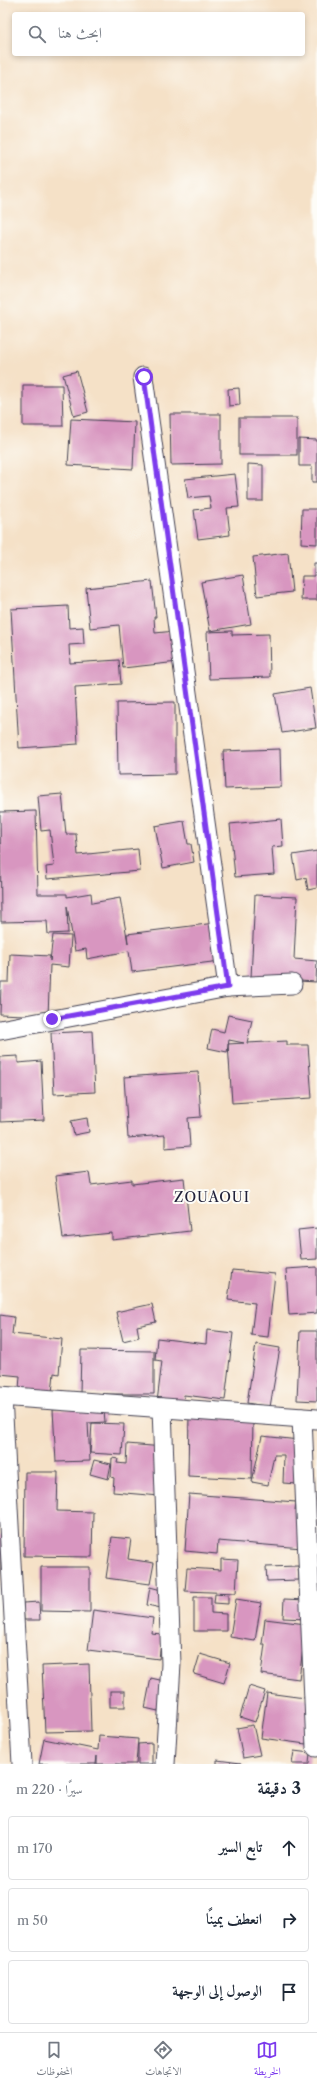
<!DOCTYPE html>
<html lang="ar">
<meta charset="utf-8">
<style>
:root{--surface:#fff;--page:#f2f2f3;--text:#1f2937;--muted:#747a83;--line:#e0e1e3;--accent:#7c3aed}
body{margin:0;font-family:"Libre Caslon Text",Amiri,serif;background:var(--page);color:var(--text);direction:rtl}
.stop{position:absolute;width:12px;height:12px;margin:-9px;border:3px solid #7c3aed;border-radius:50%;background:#fff}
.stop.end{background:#7c3aed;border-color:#fff;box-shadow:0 1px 4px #0008}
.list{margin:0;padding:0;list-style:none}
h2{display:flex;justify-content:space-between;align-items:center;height:52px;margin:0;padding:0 16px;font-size:17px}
h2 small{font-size:13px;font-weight:400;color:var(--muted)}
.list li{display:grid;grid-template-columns:26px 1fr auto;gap:12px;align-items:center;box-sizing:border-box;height:64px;margin:0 8px 8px;padding:0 8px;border:1px solid var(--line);border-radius:4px}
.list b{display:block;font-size:15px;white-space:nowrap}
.list em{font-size:13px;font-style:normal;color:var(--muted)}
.icon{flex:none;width:22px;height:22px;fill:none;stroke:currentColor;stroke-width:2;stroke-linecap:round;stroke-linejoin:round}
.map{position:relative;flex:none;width:317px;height:1764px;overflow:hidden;direction:ltr}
.search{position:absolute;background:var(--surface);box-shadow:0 2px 6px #0003;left:12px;right:12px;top:12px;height:44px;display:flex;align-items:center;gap:10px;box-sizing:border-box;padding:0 14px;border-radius:4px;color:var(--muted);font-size:15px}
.sheet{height:268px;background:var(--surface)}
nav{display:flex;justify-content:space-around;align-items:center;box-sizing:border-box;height:56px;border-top:1px solid var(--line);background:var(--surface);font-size:11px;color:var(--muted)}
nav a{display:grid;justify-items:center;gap:2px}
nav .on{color:var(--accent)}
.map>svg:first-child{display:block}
.building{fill:#d896c0}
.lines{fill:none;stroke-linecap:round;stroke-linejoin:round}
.minor-casing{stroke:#423f50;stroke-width:21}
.minor{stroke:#fff;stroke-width:19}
.route{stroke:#7c3aed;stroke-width:5}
.labels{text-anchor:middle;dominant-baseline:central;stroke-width:4;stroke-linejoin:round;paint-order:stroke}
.quarter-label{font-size:14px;letter-spacing:1px;fill:#22223b;stroke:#fdfcf7}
</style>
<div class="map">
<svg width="317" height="1764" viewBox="0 0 317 1764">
<rect width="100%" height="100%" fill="#fdfcf7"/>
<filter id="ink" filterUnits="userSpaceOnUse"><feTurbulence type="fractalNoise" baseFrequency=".025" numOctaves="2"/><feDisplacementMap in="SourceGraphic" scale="8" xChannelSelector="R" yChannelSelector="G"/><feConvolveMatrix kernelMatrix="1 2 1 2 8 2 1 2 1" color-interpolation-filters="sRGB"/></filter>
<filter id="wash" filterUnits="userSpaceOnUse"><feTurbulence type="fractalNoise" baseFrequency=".012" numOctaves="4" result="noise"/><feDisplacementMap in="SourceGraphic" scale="16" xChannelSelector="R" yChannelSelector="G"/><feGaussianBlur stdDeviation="0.9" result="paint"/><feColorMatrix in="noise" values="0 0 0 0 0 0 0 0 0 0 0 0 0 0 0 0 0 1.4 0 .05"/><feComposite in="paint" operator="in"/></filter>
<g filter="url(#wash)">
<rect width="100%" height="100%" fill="#f5e1c7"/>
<g id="blocks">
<g class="building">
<polygon points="77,371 88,412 74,416 63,375"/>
<polygon points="23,385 62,385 63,426 23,426"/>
<polygon points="239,388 240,405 229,406 228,389"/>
<polygon points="170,414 221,414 221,464 171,465"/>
<rect x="239" y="418" width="58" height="37"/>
<polygon points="71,419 135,422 133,469 68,465"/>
<polygon points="299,439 317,440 317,482 312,482 312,466 299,466"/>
<polygon points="248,464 263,465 263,501 248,501"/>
<polygon points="235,474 239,507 227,508 230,535 198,539 194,510 211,508 209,496 188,498 185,479"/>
<polygon points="302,509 317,509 317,544 301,543"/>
<polygon points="288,553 292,592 257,596 253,557"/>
<polygon points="314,563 317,563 317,600 301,600 302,576 314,576"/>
<polygon points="243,575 251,624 210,631 201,582"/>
<polygon points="152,581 156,617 154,617 155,633 175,631 178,662 123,668 119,625 90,628 86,588"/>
<polygon points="68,606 69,628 83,627 84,644 69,645 70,663 119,660 121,684 75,687 78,744 19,748 11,609"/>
<polygon points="232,631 232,635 269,634 270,677 209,679 207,632"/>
<polygon points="310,688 316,728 282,733 275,694"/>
<polygon points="175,702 175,774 118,775 117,703"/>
<polygon points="280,749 281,787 225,789 223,751"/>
<polygon points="62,794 66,834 76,834 78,855 138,849 140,871 47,879 46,867 54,866 50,830 41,831 38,796"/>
<polygon points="36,811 38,894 67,894 67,897 91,893 92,903 120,898 128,943 127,934 215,923 220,961 132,972 129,951 87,959 86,949 75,951 67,906 68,933 48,934 47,921 1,922 0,812"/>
<polygon points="281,819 283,846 272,847 274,874 235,877 230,824"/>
<polygon points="184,821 188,844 191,844 194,862 163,868 155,826"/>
<polygon points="317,851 317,888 308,890 306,878 297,880 293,855"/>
<polygon points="255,895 297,897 294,959 317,961 316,982 251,978"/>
<polygon points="53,935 71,936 69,967 50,965 48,1016 0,1014 1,982 9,982 10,954 50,956 50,961"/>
<polygon points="228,1015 252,1020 247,1043 287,1041 287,1045 308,1045 312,1098 232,1103 228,1044 244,1043 229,1040 227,1052 208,1048 212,1029 224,1032"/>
<polygon points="92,1031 95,1092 54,1094 51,1033"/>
<polygon points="18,1056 18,1063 41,1061 44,1120 0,1122 0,1057"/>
<polygon points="198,1072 201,1117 188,1118 190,1146 165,1148 165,1135 128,1138 124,1077"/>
<polygon points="87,1118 89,1132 74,1135 71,1121"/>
<polygon points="89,1172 91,1185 132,1180 132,1184 184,1178 190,1231 112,1240 112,1233 63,1238 55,1176"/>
<polygon points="317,1228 317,1259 301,1260 298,1230"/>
<polygon points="317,1267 317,1313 289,1315 286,1269"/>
<polygon points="232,1270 275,1274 268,1337 251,1335 255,1303 228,1300"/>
<polygon points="152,1304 156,1322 137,1326 139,1337 123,1341 116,1312"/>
<polygon points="0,1315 14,1317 12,1334 62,1339 59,1374 54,1373 52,1393 19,1389 20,1376 0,1374"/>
<polygon points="207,1330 233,1333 225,1400 184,1395 183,1405 157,1402 162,1361 155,1360 157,1338 206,1344"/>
<polygon points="300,1331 317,1331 317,1401 297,1400"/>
<polygon points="256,1344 280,1348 270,1407 247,1403"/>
<polygon points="81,1350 154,1351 154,1394 80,1394"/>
<polygon points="87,1408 104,1410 105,1422 88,1423 90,1461 56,1462 53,1410"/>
<polygon points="189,1414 253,1419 252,1479 188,1476"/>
<polygon points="92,1423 124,1424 122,1455 90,1453"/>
<polygon points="262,1436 299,1440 297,1484 283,1483 284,1455 274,1455 268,1485 252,1482"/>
<polygon points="127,1444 164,1447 160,1496 113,1492 114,1478 111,1477 112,1458 118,1459 117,1463 126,1464"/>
<polygon points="94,1460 111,1464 108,1479 90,1474"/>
<polygon points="25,1472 58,1472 57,1511 93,1512 92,1557 24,1556"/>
<polygon points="189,1494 296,1502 295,1510 305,1511 302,1548 218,1541 217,1554 185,1551"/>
<polygon points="0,1534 6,1536 1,1572 0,1572"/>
<polygon points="112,1537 131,1539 128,1559 154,1563 150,1584 106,1578"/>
<polygon points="221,1559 238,1560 236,1593 185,1591 187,1568 221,1570"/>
<polygon points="298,1566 299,1580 267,1581 266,1567"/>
<polygon points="41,1567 90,1567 90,1612 41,1611"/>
<polygon points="150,1587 165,1591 161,1608 147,1605"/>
<polygon points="215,1594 228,1595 228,1604 214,1603"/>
<polygon points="194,1597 211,1597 211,1613 226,1614 226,1631 194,1631"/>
<polygon points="236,1599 261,1603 255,1641 230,1637"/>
<polygon points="284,1599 306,1600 306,1619 283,1618"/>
<polygon points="39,1602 40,1620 24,1620 23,1603"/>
<polygon points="93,1610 153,1618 151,1633 162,1634 159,1659 88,1650"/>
<polygon points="265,1619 306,1624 299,1679 261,1674 265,1644 262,1644"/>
<polygon points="200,1654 230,1663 224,1683 194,1674"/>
<polygon points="89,1664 91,1731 45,1732 42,1666"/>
<polygon points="151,1678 164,1681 158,1711 145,1708"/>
<polygon points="249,1686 265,1691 255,1722 240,1717"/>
<rect x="110" y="1691" width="15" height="16"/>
<polygon points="267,1693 312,1699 306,1744 261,1738"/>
<polygon points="253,1725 260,1755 243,1758 237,1728"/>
<polygon points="99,1736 138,1739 136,1764 97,1764 97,1756 96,1764 39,1764 44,1739 98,1750"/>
<polygon points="152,1743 152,1764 138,1764 138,1744"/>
<polygon points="294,1751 310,1753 309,1764 292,1764"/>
<polygon points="217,1760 241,1763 241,1764 217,1764"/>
</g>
</g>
</g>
<g filter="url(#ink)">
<use href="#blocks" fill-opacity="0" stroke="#423f50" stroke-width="1"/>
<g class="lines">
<g class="minor-casing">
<g id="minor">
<polyline points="143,377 228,987"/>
<polyline points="0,1030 228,987 292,984"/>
<polyline points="0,1396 317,1419"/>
<polyline points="2,1397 22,1764"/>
<polyline points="162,1408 171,1664 165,1764"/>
<polyline points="302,1418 316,1747"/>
</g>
</g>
<use href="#minor" class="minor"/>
</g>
</g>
<g class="lines" filter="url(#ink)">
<polyline class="route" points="52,1019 228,987 144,377"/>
</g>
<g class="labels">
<g class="quarter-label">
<text x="212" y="1197">ZOUAOUI</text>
</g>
</g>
</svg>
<div class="stop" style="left:144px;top:377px"></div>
<div class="stop end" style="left:52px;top:1019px"></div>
<div class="search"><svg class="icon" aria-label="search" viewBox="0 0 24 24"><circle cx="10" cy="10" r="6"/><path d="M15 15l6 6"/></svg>ابحث هنا</div>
</div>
<section class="sheet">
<h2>3 دقيقة<small>سيرًا · 220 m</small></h2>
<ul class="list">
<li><svg class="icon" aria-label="ahead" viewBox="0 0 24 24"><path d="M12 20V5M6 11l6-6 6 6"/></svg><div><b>تابع السير</b></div><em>170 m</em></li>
<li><svg class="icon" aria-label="right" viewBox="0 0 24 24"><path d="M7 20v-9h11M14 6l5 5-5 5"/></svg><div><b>انعطف يمينًا</b></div><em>50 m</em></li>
<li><svg class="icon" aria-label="arrive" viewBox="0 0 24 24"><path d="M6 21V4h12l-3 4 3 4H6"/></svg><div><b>الوصول إلى الوجهة</b></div></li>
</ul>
</section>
<nav>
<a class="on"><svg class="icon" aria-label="map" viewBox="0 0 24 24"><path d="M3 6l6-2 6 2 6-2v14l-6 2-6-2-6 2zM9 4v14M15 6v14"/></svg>الخريطة</a>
<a><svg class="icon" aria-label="directions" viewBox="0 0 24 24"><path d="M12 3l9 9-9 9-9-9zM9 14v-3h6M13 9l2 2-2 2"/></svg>الاتجاهات</a>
<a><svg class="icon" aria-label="saved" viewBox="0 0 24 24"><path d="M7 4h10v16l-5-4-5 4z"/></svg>المحفوظات</a>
</nav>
